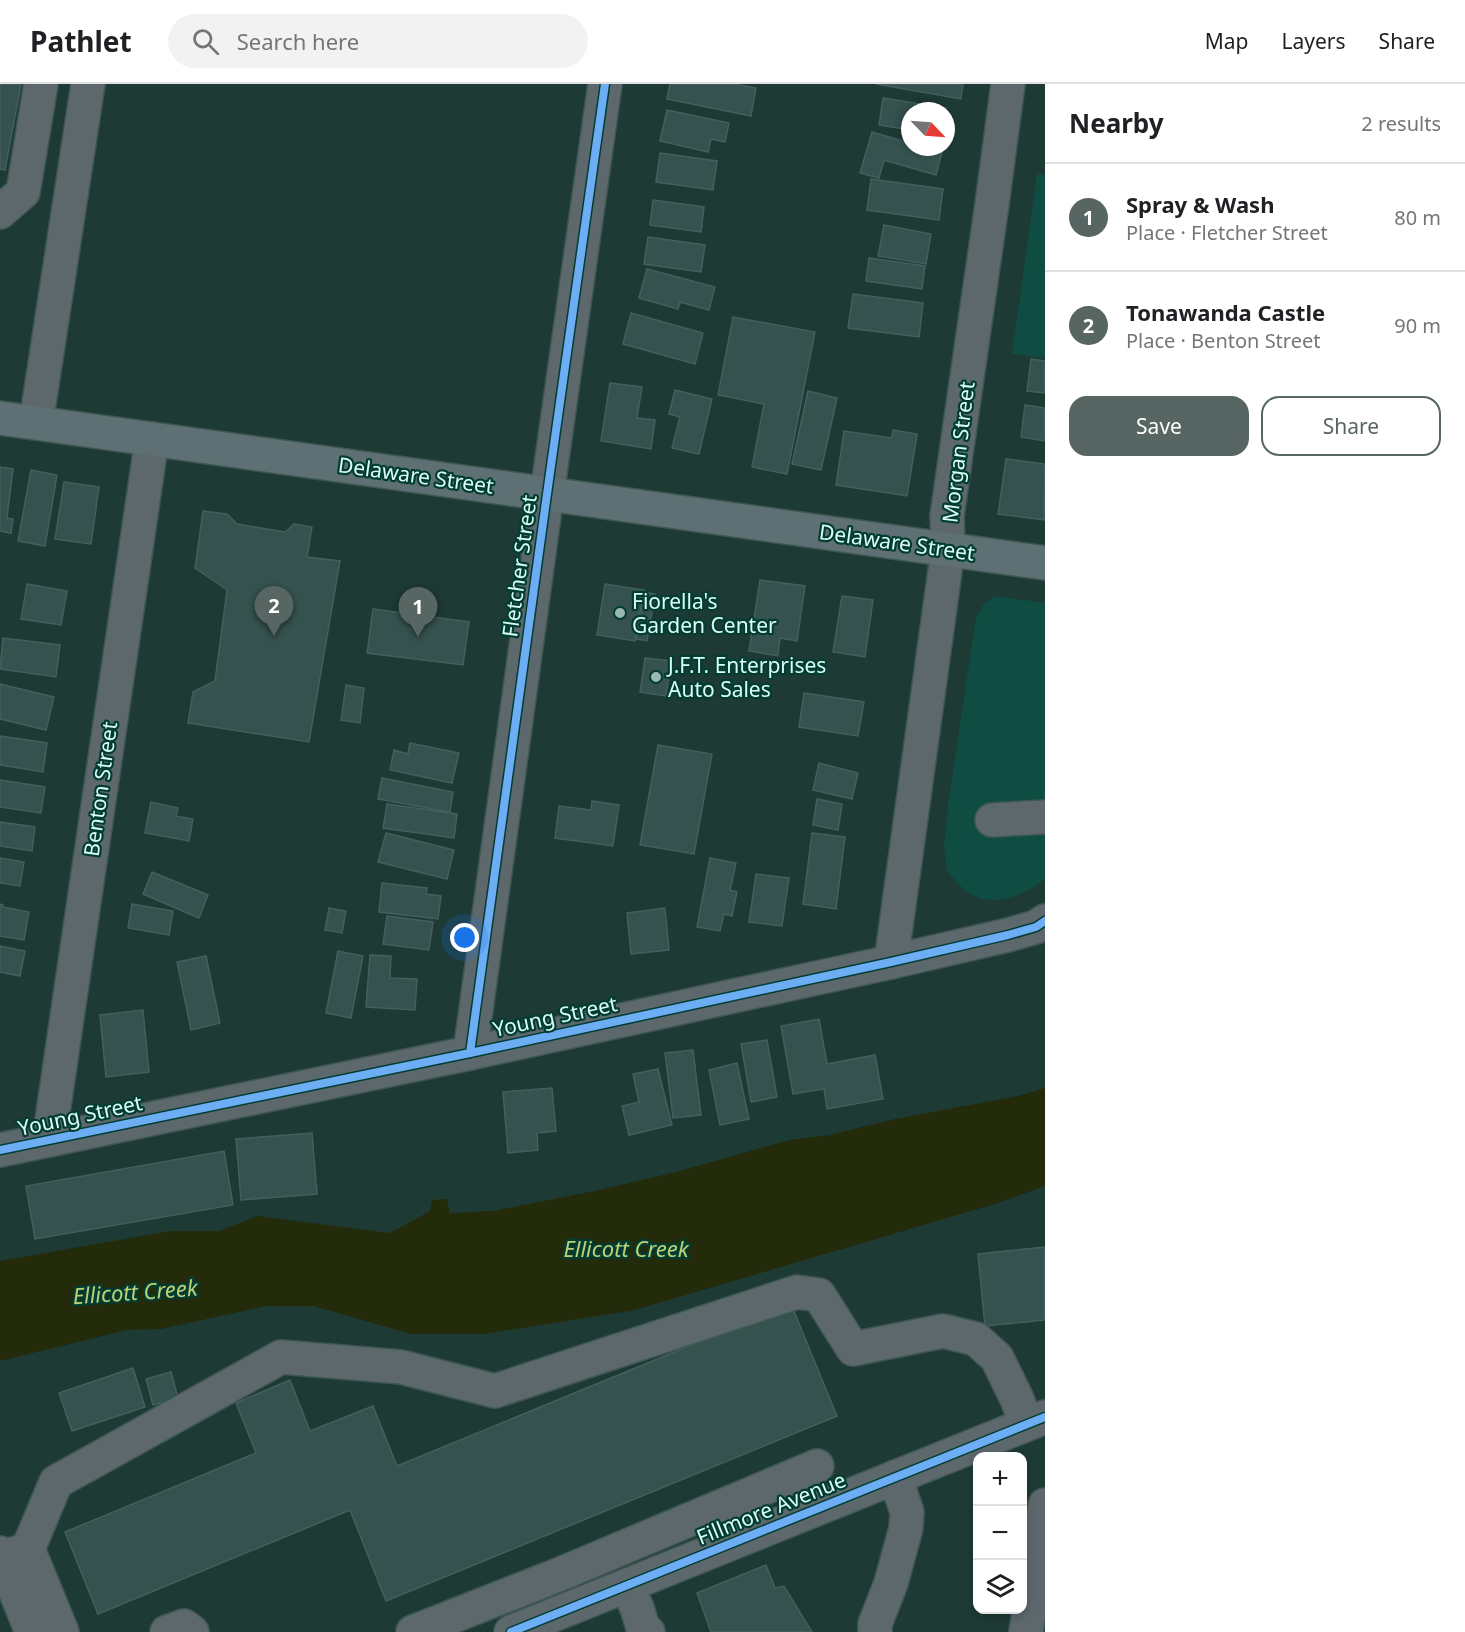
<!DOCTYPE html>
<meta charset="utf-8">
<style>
:root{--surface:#fff;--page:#f2f2f2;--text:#202124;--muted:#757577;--line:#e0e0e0;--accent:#576563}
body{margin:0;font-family:"Noto Sans",sans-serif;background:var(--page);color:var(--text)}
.controls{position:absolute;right:18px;bottom:18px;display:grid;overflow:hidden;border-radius:12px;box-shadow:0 3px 9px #0003}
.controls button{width:54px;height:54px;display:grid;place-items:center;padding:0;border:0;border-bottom:2px solid var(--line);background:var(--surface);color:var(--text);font:30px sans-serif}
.compass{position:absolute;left:901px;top:18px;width:54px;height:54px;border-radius:50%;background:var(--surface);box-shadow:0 3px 9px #0003;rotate:115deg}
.you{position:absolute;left:465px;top:854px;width:21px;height:21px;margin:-15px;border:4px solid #fff;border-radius:50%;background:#1a73e8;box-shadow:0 0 0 9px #1a73e833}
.badge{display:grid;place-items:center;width:39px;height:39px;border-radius:50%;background:var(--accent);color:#fff;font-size:20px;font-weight:700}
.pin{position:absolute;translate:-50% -50px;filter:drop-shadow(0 2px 3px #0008)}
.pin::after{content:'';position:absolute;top:32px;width:21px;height:18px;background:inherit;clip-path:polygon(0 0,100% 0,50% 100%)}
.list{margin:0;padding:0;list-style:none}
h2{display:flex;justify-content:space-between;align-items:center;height:78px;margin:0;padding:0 24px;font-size:26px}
h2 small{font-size:20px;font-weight:400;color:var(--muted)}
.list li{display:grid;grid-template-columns:39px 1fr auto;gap:18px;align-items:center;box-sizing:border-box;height:108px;padding:0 24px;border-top:2px solid var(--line)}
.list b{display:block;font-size:22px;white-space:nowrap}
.list p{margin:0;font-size:20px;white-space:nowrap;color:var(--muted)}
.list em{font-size:20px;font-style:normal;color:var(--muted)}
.actions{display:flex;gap:12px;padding:18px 24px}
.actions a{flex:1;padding:14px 0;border:2px solid var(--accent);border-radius:18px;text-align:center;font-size:21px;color:var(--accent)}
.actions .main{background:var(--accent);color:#fff}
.icon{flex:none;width:33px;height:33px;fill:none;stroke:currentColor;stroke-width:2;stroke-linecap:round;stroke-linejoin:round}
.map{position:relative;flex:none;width:1045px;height:1548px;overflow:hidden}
header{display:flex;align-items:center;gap:36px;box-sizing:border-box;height:84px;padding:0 30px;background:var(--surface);border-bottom:2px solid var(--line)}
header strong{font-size:28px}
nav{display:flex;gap:33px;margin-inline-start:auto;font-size:21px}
.search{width:420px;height:54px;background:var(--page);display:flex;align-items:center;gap:15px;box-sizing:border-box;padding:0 21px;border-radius:33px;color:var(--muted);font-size:22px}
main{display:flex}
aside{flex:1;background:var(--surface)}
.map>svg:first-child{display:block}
.built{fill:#0f4d42}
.water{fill:#232b0b}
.building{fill:#35524f;stroke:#445f5d;stroke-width:1.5}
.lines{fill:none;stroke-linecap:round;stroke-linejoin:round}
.minor-casing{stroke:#3f5752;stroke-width:36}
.major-casing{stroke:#3f5752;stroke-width:36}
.minor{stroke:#5d686c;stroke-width:33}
.major{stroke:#5f7074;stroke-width:33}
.cycleway-casing{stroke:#023d33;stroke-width:11}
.cycleway{stroke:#6dadf4;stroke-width:8}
.poi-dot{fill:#9ab9b1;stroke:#023d33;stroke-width:2}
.labels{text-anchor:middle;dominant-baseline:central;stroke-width:4.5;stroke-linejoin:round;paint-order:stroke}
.street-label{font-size:21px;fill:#dcfdf4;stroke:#023d33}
.poi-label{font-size:21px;fill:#dcfdf4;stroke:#023d33;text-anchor:start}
.water-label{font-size:22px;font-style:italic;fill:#bfd074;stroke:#023d33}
</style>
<header>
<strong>Pathlet</strong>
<div class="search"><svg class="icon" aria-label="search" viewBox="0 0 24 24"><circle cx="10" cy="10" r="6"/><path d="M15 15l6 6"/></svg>Search here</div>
<nav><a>Map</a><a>Layers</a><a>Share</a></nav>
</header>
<main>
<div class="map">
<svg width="1045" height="1548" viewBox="0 0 1045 1548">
<rect width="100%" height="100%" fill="#1e3a35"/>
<g class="built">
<polygon points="1037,90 1045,91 1045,274 1012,270"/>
<polygon points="996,512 1045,519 1045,795 1028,807 1015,812 1000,816 982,815 969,809 957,799 947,786 944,764 948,722 976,533 984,520"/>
</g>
<polygon class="water" points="1045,1004 1045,1102 998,1119 635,1226 484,1250 411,1250 313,1222 266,1222 161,1245 127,1246 0,1277 0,1177 170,1147 219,1147 257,1132 390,1149 430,1127 432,1116 447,1115 450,1129 492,1127 595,1107 676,1088 790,1056 830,1051 895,1035 1018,1012"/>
<g class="building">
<polygon points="0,0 21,0 5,86 0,85"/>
<polygon points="670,0 735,0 756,4 751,32 667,15"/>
<polygon points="876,0 963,0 961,15"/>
<polygon points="883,14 946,24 945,27 910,27 910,46 879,41"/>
<polygon points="667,26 729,39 725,58 711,55 708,68 660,57"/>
<polygon points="872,48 910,59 910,63 925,63 942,68 936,91 884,76 879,94 860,89"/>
<polygon points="660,69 717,77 713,106 656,98"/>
<polygon points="871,95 943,105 939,136 867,126"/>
<polygon points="653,116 704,123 701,148 650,141"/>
<polygon points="884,141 931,150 926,180 878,172"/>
<polygon points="648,153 705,161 701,188 644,180"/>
<polygon points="869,174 925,182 922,205 866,197"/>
<polygon points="647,185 715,203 709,226 680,218 678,225 639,214"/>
<polygon points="853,210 923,219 919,253 848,244"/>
<polygon points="631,229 703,249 695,280 623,260"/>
<polygon points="733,233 815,248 787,390 752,383 764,320 718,311"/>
<polygon points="1031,275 1045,277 1045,309 1027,307"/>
<polygon points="610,299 642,303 637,334 655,336 651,365 601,357"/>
<polygon points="675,306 712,315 699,370 672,364 680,333 669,330"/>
<polygon points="808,307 837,314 821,386 792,380"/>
<polygon points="1025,321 1045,324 1045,357 1021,353"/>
<polygon points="893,346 917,350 907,412 836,401 844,347 892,354"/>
<polygon points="1006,375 1045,380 1044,436 998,430"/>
<polygon points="0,383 13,385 7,434 13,435 11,449 0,447"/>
<polygon points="31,386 57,391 45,462 18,457"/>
<polygon points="64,398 99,403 91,460 55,455"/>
<polygon points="203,427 227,430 237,440 285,448 294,440 312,443 307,473 340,477 309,658 188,639 193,608 215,597 227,506 195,484"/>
<polygon points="760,496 805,502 797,557 780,554 778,572 749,567"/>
<polygon points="27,500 67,507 61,541 21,535"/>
<polygon points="605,500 644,506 635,557 597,551"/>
<polygon points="644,508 655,510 647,557 636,555"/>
<polygon points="842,512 873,516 865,573 833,568"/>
<polygon points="373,525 469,538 463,581 367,569"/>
<polygon points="3,554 60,561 56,593 0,585"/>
<polygon points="645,574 671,577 666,612 640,608"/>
<polygon points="0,600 54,613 46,646 0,635"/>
<polygon points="346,601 364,604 360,639 341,636"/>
<polygon points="804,609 864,618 858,652 799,643"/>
<polygon points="0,652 47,659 43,688 0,681"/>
<polygon points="410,659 459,669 452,699 390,686 394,666 408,670"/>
<polygon points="658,661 712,670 694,770 640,761"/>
<polygon points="819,679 858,689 852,715 813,706"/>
<polygon points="382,694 453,708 450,728 378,715"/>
<polygon points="0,696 45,703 41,729 0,723"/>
<polygon points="817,715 842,720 838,746 813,741"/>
<polygon points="592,717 619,721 613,762 555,754 559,722 591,726"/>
<polygon points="151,718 178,724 176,732 193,735 189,757 145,749"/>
<polygon points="387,720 457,730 454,754 383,744"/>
<polygon points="0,738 35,743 32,767 0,762"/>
<polygon points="386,749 454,766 447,795 378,778"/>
<polygon points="812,749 845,753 836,825 803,820"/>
<polygon points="0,774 24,778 20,802 0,799"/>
<polygon points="710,774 736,779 730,806 737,808 732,832 724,830 720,847 697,843"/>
<polygon points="152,788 208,811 199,834 143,810"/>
<polygon points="756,790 789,794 782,842 749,838"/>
<polygon points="382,799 427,804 426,810 441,812 438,835 379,828"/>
<polygon points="0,820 3,821 3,823 29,828 24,856 0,852"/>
<polygon points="132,820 173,827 169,851 128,844"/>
<polygon points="329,824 346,827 342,849 325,846"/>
<polygon points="665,824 669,866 631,870 627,829"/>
<polygon points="387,832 433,838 429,866 383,860"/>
<polygon points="0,862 25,867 20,892 0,888"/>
<polygon points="338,867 363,872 351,934 326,929"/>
<polygon points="370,871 391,872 390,894 417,895 415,926 366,923"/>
<polygon points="206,872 220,939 191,946 177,878"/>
<polygon points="143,926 149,988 106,993 100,931"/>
<polygon points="819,935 827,980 875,971 883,1015 827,1025 824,1005 793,1010 781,942"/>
<polygon points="767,956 777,1013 751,1018 741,960"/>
<polygon points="693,966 701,1031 673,1034 665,969"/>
<polygon points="737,979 749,1035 720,1041 709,986"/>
<polygon points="658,985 672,1041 629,1051 622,1022 639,1018 633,990"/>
<polygon points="552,1004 556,1047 537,1049 538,1066 508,1069 503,1008"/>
<polygon points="312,1049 317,1110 241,1116 236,1055"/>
<polygon points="224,1067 233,1121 35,1155 26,1102"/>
<polygon points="1045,1163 1045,1236 985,1242 978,1170"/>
<polygon points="791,1220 837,1332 386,1517 350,1426 98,1530 65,1448 256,1369 236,1319 290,1296 310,1347 373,1322 397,1382"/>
<polygon points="133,1284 145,1323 72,1347 59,1309"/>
<polygon points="171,1288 178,1314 153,1321 146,1295"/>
<polygon points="766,1481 775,1504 784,1502 812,1548 711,1548 697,1509"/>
</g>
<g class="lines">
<g class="minor-casing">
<g id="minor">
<polyline points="0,128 23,108 41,0"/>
<polyline points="36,339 88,0"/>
<polyline points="992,736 1045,733"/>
<polyline points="891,878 948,465 947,432 992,120 1008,0"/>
<polyline points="470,969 547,410 605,0"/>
<polyline points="49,1056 152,355"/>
<polyline points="0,1066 470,969 891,878 1008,851 1036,843 1045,837"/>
<polyline points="28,1465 62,1548"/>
<polyline points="0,1469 32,1548"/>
<polyline points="2,1474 28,1465 56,1398 281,1273 401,1283 495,1307 797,1208 819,1211 853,1265 943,1247 976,1255 997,1274 1017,1315 1026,1340"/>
<polyline points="627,1502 637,1524 643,1544 648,1548"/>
<polyline points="167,1548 184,1542 192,1548"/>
<polyline points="413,1548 558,1491 817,1382"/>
<polyline points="511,1548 1045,1333"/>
<polyline points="875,1548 875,1540 891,1499 906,1444 907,1428 895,1393"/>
<polyline points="1026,1548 1045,1421"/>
</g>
</g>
<g class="major-casing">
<polyline id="major" points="0,334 1045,479"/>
</g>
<use href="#minor" class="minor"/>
<use href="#major" class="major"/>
<g class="cycleway-casing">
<g id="cycleway">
<polyline points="470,969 547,410 605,0"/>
<polyline points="0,1066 470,969 891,878 1008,851 1036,843 1045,837"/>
<polyline points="511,1548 1045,1333"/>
</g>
</g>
<use href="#cycleway" class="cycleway"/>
</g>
<g class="poi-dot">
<circle cx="620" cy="529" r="6"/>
<circle cx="656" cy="593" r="6"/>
</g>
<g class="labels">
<g class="street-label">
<text transform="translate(958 368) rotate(-83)">Morgan Street</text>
<text transform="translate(416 391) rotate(8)">Delaware Street</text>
<text transform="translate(897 458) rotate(8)">Delaware Street</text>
<text transform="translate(519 482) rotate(-82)">Fletcher Street</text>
<text transform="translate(100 705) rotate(-82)">Benton Street</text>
<text transform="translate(555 932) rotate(-12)">Young Street</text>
<text transform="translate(80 1031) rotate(-12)">Young Street</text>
<text transform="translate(771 1424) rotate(-22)">Fillmore Avenue</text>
</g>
<g class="poi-label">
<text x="632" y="517">Fiorella's<tspan x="632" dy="24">Garden Center</tspan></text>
<text x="668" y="581">J.F.T. Enterprises<tspan x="668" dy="24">Auto Sales</tspan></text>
</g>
<g class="water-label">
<text x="626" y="1164">Ellicott Creek</text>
<text transform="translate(135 1207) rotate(-4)">Ellicott Creek</text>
</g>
</g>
</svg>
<div class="controls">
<button>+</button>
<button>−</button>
<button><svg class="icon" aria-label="layers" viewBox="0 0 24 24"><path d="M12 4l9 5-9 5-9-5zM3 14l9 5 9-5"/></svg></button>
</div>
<svg class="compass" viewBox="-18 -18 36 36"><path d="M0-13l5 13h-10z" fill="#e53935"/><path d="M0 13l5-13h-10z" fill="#757577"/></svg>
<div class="you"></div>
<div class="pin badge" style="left:418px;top:553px">1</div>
<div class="pin badge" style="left:274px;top:552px">2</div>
</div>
<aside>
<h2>Nearby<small>2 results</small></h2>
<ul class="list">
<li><span class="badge">1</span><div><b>Spray &amp; Wash</b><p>Place · Fletcher Street</p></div><em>80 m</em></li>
<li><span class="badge">2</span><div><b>Tonawanda Castle</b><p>Place · Benton Street</p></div><em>90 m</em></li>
</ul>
<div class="actions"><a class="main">Save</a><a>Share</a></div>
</aside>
</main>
